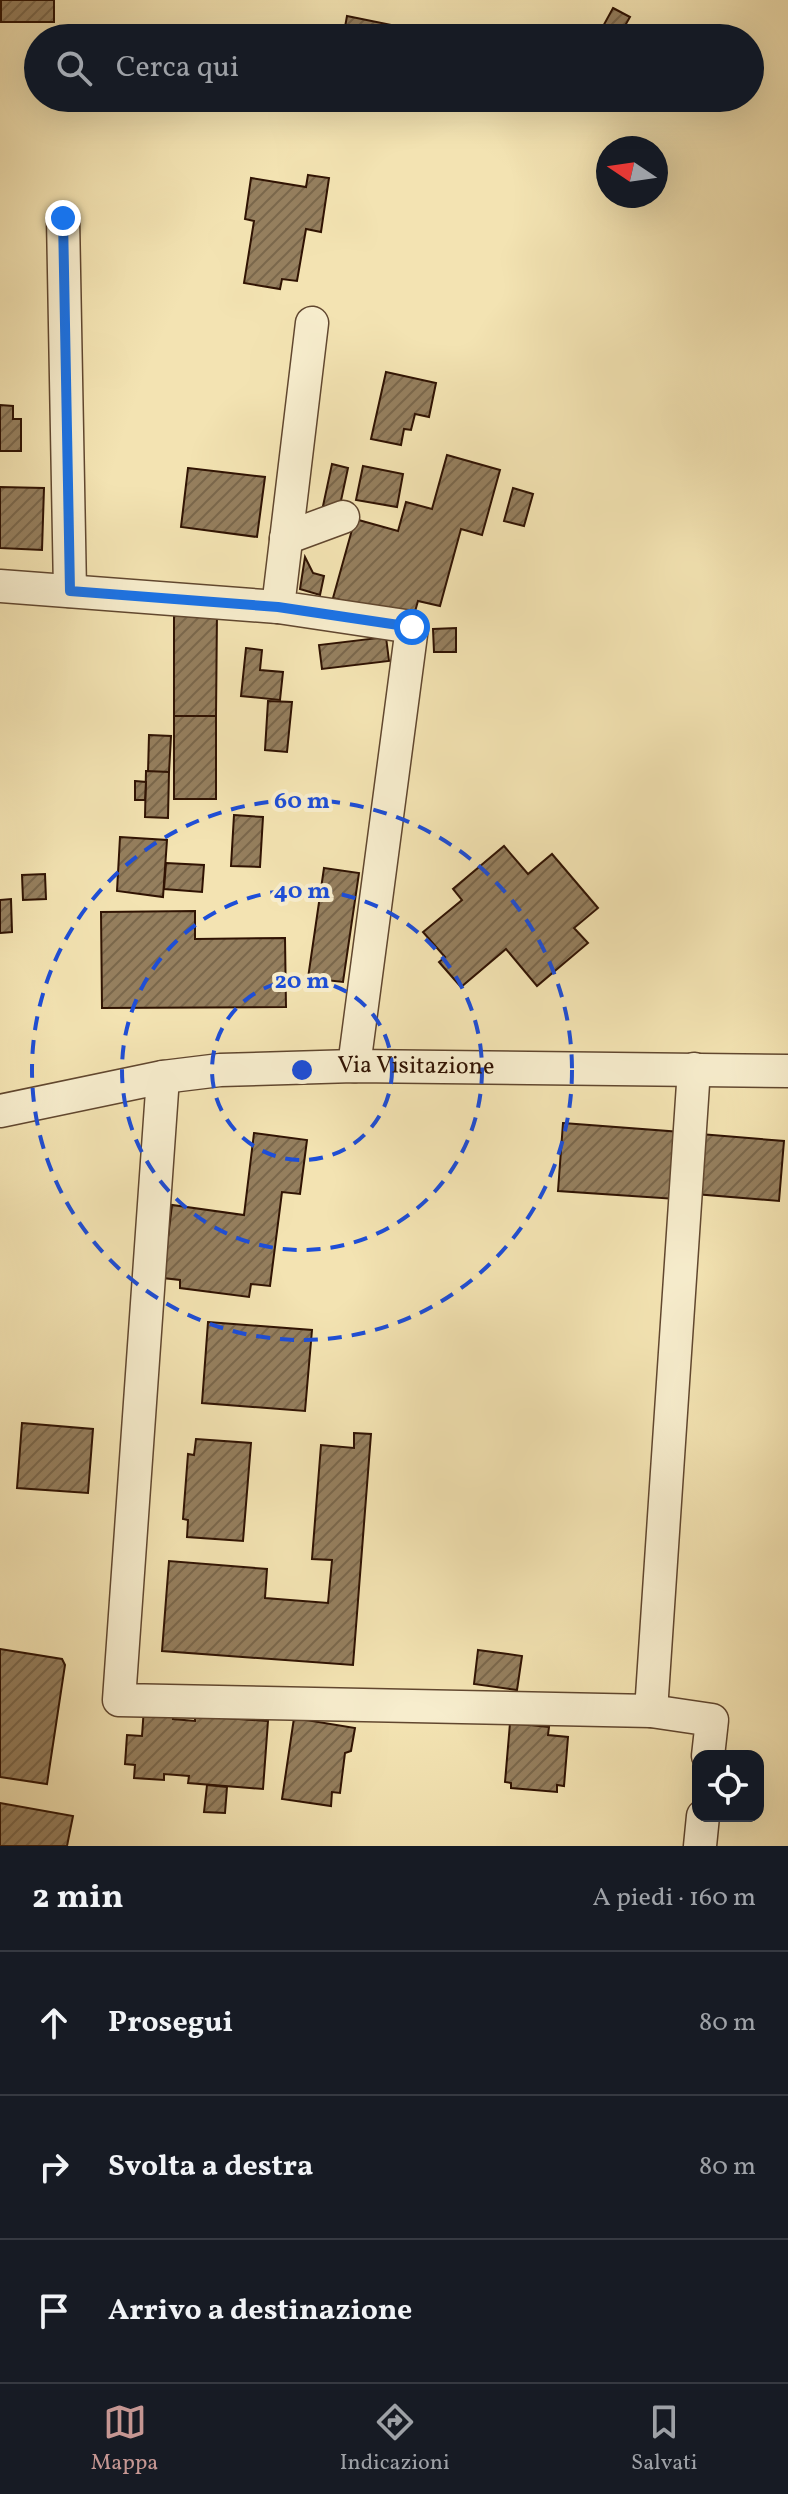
<!DOCTYPE html>
<html lang="it">
<meta charset="utf-8">
<style>
:root{--surface:#171b24;--page:#242831;--text:#f1f3f6;--muted:#9ea1a6;--line:#363941;--accent:#c59692}
body{margin:0;font-family:Vollkorn,serif;background:var(--page);color:var(--text)}
.controls{position:absolute;right:24px;bottom:24px;display:grid;overflow:hidden;border-radius:16px;box-shadow:0 8px 32px #0002}
.controls button{width:72px;height:72px;display:grid;place-items:center;padding:0;border:0;border-bottom:2px solid var(--line);background:var(--surface);color:var(--text);font:40px sans-serif}
.compass{position:absolute;left:596px;top:136px;width:72px;height:72px;border-radius:50%;background:var(--surface);box-shadow:0 8px 32px #0002;rotate:283deg}
.stop{position:absolute;width:24px;height:24px;margin:-18px;border:6px solid #1a73e8;border-radius:50%;background:#fff}
.stop.end{background:#1a73e8;border-color:#fff;box-shadow:0 2px 8px #0008}
.list{margin:0;padding:0;list-style:none}
h2{display:flex;justify-content:space-between;align-items:center;height:104px;margin:0;padding:0 32px;font-size:34px}
h2 small{font-size:26px;font-weight:400;color:var(--muted)}
.list li{display:grid;grid-template-columns:52px 1fr auto;gap:24px;align-items:center;box-sizing:border-box;height:144px;padding:0 32px;border-top:2px solid var(--line)}
.list b{display:block;font-size:30px;white-space:nowrap}
.list em{font-size:26px;font-style:normal;color:var(--muted)}
.icon{flex:none;width:44px;height:44px;fill:none;stroke:currentColor;stroke-width:2;stroke-linecap:round;stroke-linejoin:round}
.map{position:relative;flex:none;width:788px;height:1846px;overflow:hidden}
.search{position:absolute;background:var(--surface);box-shadow:0 8px 32px #0002;left:24px;right:24px;top:24px;height:88px;display:flex;align-items:center;gap:20px;box-sizing:border-box;padding:0 28px;border-radius:44px;color:var(--muted);font-size:30px}
.sheet{height:536px;background:var(--surface)}
nav{display:flex;justify-content:space-around;align-items:center;box-sizing:border-box;height:112px;border-top:2px solid var(--line);background:var(--surface);font-size:22px;color:var(--muted)}
nav a{display:grid;justify-items:center;gap:4px}
nav .on{color:var(--accent)}
.map>svg:first-child{display:block}
.building{fill:url(#building-hatch);stroke:#301303;stroke-width:2}
.lines{fill:none;stroke-linecap:round;stroke-linejoin:round}
.minor-casing{stroke:#61472f;stroke-width:35}
.minor{stroke:#f7edcd;stroke-width:32}
.route{stroke:#1a73e8;stroke-width:10}
.ring{fill:none;stroke:#1d4ed8;stroke-width:4;stroke-dasharray:14 10}
.labels{text-anchor:middle;dominant-baseline:central;stroke-width:8;stroke-linejoin:round;paint-order:stroke}
.street-label{font-size:24px;fill:#301303;stroke:#f7edcd}
.centre{fill:#1d4ed8;stroke:#f7edcd;stroke-width:4}
.ring-label{font-size:24px;text-anchor:middle;font-weight:bold;fill:#1d4ed8;stroke:#f7edcd;stroke-width:8;stroke-linejoin:round;paint-order:stroke}
</style>
<div class="map">
<svg width="788" height="1846" viewBox="0 0 788 1846">
<defs>
<pattern id="building-hatch" width="6" height="6" patternUnits="userSpaceOnUse" patternTransform="scale(2)"><rect width="6" height="6" fill="#957f5e"/><path d="M-1 1l2-2M0 6l6-6M5 7l2-2" fill="none" stroke="#7a674b"/></pattern>
</defs>
<rect width="100%" height="100%" fill="#f3e3b2"/>
<filter id="stains"><feTurbulence type="fractalNoise" baseFrequency=".0025" numOctaves="4"/><feColorMatrix values="0 0 0 0 .2 0 0 0 0 .09 0 0 0 0 .02 0 0 0 .5 -.17"/></filter>
<radialGradient id="worn" r=".72"><stop offset=".6" stop-color="#630" stop-opacity="0"/><stop offset="1" stop-color="#630" stop-opacity=".3"/></radialGradient>
<g class="building">
<rect x="1" y="0" width="53" height="22"/>
<polygon points="613,8 630,17 618,38 601,30"/>
<polygon points="347,16 421,31 420,38 343,38"/>
<polygon points="308,175 329,178 321,232 306,229 297,281 282,279 280,289 244,283 254,221 245,219 251,178 306,187"/>
<polygon points="386,372 436,383 429,417 415,414 411,430 404,429 401,445 371,439"/>
<polygon points="0,405 13,406 13,419 21,419 21,451 0,451"/>
<polygon points="447,455 500,470 482,535 461,529 440,606 418,601 414,615 388,613 333,598 355,519 398,531 406,502 432,509"/>
<polygon points="332,464 348,468 339,510 323,506"/>
<polygon points="363,466 403,474 397,507 356,500"/>
<polygon points="188,468 265,477 257,537 181,527"/>
<polygon points="0,487 44,488 42,550 0,548"/>
<polygon points="513,488 533,494 524,526 504,521"/>
<polygon points="305,557 313,573 324,576 320,595 300,589"/>
<polygon points="174,612 217,612 216,716 174,716"/>
<polygon points="456,628 456,652 434,652 433,629"/>
<polygon points="386,637 389,661 322,669 319,645"/>
<polygon points="246,648 262,650 260,670 283,672 280,700 241,696"/>
<polygon points="268,701 292,702 287,752 265,750"/>
<rect x="174" y="716" width="42" height="83"/>
<polygon points="149,735 171,736 169,772 148,772"/>
<polygon points="146,771 169,772 168,818 145,817"/>
<polygon points="135,781 146,782 145,800 135,800"/>
<polygon points="234,815 263,817 260,867 231,866"/>
<polygon points="120,837 167,840 163,897 117,891"/>
<polygon points="504,846 528,874 552,854 598,908 574,928 588,943 537,986 506,949 461,987 439,962 445,957 423,932 462,900 453,889"/>
<polygon points="166,863 204,865 202,892 164,889"/>
<polygon points="324,868 359,873 343,982 308,978"/>
<polygon points="45,874 46,899 23,900 22,875"/>
<polygon points="11,899 12,932 0,933 0,900"/>
<polygon points="195,911 195,939 285,938 286,1007 102,1008 101,912"/>
<polygon points="563,1123 681,1132 676,1199 558,1191"/>
<polygon points="254,1133 307,1140 300,1194 282,1192 270,1286 251,1284 249,1297 180,1288 180,1280 163,1278 172,1205 244,1215"/>
<polygon points="700,1134 784,1141 779,1201 695,1194"/>
<polygon points="208,1322 312,1330 305,1411 202,1403"/>
<polygon points="22,1423 93,1429 88,1493 17,1488"/>
<polygon points="354,1433 371,1434 353,1665 162,1651 169,1561 267,1569 265,1598 328,1603 332,1560 312,1559 321,1445 354,1448"/>
<polygon points="196,1439 251,1443 243,1541 187,1537 188,1520 183,1519 188,1454 194,1455"/>
<polygon points="0,1649 62,1659 65,1665 47,1784 0,1777"/>
<polygon points="478,1650 522,1656 517,1690 474,1684"/>
<polygon points="144,1707 174,1709 173,1719 195,1721 195,1716 268,1721 263,1789 188,1783 189,1776 164,1774 164,1780 134,1778 135,1765 125,1764 127,1735 142,1736"/>
<polygon points="294,1718 355,1728 351,1751 345,1753 340,1793 332,1792 331,1806 282,1799"/>
<polygon points="510,1723 549,1727 548,1735 568,1737 564,1786 557,1785 557,1792 511,1788 511,1783 505,1782"/>
<polygon points="207,1785 227,1787 225,1813 204,1812"/>
<polygon points="0,1803 73,1816 67,1846 0,1846"/>
</g>
<g class="lines">
<g class="minor-casing">
<g id="minor">
<polyline points="63,218 70,591"/>
<polyline points="312,323 278,607 412,627 354,1066"/>
<polyline points="286,538 343,517"/>
<polyline points="0,586 278,607"/>
<polyline points="163,1077 119,1700 651,1711 694,1069"/>
<path id="s1" d="M0,1111L163,1077L220,1070L354,1066L788,1071"/>
<polyline points="651,1711 712,1720 708,1756"/>
<polyline points="700,1846 703,1816"/>
</g>
</g>
<use href="#minor" class="minor"/>
</g>
<g class="lines">
<polyline class="route" points="63,218 70,591 278,607 412,627"/>
</g>
<g class="ring">
<circle cx="302" cy="1070" r="90"/>
<circle cx="302" cy="1070" r="180"/>
<circle cx="302" cy="1070" r="270"/>
</g>
<g class="labels">
<g class="street-label">
<text stroke="none"><textPath href="#s1" startOffset="420">Via Visitazione</textPath></text>
</g>
</g>
<circle cx="302" cy="1070" r="12" class="centre"/>
<g class="ring-label">
<text x="302" y="808">60 m</text>
<text x="302" y="898">40 m</text>
<text x="302" y="988">20 m</text>
</g>
<rect width="100%" height="100%" filter="url(#stains)"/>
<rect width="100%" height="100%" fill="url(#worn)"/>
</svg>
<div class="controls">
<button><svg class="icon" aria-label="locate" viewBox="0 0 24 24"><circle cx="12" cy="12" r="6"/><path d="M12 2v4M12 18v4M2 12h4M18 12h4"/></svg></button>
</div>
<svg class="compass" viewBox="-18 -18 36 36"><path d="M0-13l5 13h-10z" fill="#e53935"/><path d="M0 13l5-13h-10z" fill="#9ea1a6"/></svg>
<div class="stop" style="left:412px;top:627px"></div>
<div class="stop end" style="left:63px;top:218px"></div>
<div class="search"><svg class="icon" aria-label="search" viewBox="0 0 24 24"><circle cx="10" cy="10" r="6"/><path d="M15 15l6 6"/></svg>Cerca qui</div>
</div>
<section class="sheet">
<h2>2 min<small>A piedi · 160 m</small></h2>
<ul class="list">
<li><svg class="icon" aria-label="ahead" viewBox="0 0 24 24"><path d="M12 20V5M6 11l6-6 6 6"/></svg><div><b>Prosegui</b></div><em>80 m</em></li>
<li><svg class="icon" aria-label="right" viewBox="0 0 24 24"><path d="M7 20v-9h11M14 6l5 5-5 5"/></svg><div><b>Svolta a destra</b></div><em>80 m</em></li>
<li><svg class="icon" aria-label="arrive" viewBox="0 0 24 24"><path d="M6 21V4h12l-3 4 3 4H6"/></svg><div><b>Arrivo a destinazione</b></div></li>
</ul>
</section>
<nav>
<a class="on"><svg class="icon" aria-label="map" viewBox="0 0 24 24"><path d="M3 6l6-2 6 2 6-2v14l-6 2-6-2-6 2zM9 4v14M15 6v14"/></svg>Mappa</a>
<a><svg class="icon" aria-label="directions" viewBox="0 0 24 24"><path d="M12 3l9 9-9 9-9-9zM9 14v-3h6M13 9l2 2-2 2"/></svg>Indicazioni</a>
<a><svg class="icon" aria-label="saved" viewBox="0 0 24 24"><path d="M7 4h10v16l-5-4-5 4z"/></svg>Salvati</a>
</nav>
